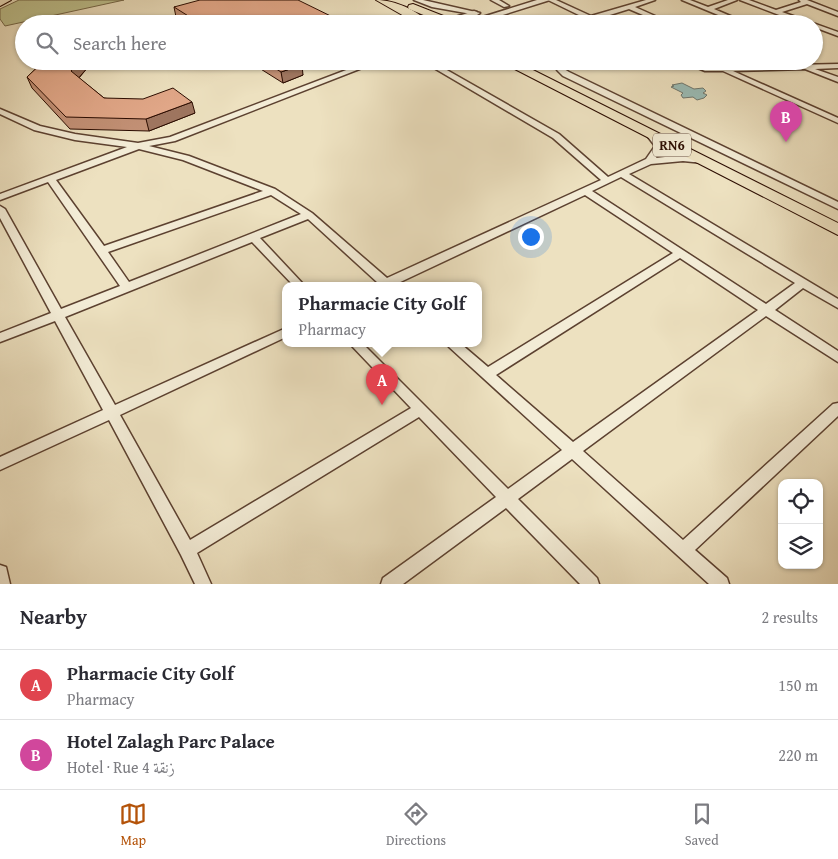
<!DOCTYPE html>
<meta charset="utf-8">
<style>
:root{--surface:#fff;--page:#f7f7f7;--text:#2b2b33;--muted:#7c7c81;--line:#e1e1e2;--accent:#b45309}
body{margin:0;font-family:"Gentium Book Plus",Amiri,serif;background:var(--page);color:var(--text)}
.controls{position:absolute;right:15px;bottom:15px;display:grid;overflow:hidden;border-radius:10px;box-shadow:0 1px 4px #0004}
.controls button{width:45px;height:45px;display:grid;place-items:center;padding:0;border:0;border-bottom:1px solid var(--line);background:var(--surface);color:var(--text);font:25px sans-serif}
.you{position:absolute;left:530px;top:236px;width:18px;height:18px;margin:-12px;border:4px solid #fff;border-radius:50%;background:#1a73e8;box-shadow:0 0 0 8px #1a73e833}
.badge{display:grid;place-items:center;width:32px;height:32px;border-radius:50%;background:var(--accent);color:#fff;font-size:16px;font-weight:700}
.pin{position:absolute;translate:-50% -41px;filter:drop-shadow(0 1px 2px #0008)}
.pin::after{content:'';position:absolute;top:26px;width:18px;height:15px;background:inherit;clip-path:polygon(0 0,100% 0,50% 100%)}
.popup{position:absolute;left:282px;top:282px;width:200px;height:65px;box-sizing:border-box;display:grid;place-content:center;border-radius:10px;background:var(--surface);filter:drop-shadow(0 1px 4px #0005);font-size:16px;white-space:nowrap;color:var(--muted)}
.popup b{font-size:19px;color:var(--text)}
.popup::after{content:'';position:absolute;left:50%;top:100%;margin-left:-10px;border:10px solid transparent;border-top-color:var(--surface)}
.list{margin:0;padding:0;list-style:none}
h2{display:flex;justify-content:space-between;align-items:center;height:65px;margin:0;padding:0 20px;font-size:21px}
h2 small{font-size:16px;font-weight:400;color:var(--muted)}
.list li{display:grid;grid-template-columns:32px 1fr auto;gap:15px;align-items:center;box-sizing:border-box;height:70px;padding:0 20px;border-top:1px solid var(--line)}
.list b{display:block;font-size:19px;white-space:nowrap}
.list p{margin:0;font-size:16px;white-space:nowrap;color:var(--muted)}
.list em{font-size:16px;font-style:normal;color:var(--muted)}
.icon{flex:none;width:28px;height:28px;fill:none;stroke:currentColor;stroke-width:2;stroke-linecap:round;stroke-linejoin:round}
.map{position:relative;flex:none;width:838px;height:584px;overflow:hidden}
.search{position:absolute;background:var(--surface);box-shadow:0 1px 4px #0004;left:15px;right:15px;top:15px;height:55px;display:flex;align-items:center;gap:12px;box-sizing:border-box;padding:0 18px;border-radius:28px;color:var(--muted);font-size:19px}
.sheet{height:205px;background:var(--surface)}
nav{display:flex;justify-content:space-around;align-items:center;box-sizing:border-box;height:70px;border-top:1px solid var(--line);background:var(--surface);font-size:14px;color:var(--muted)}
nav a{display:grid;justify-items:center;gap:2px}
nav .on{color:var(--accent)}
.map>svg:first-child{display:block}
.green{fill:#bec18e;stroke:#746647}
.water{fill:#9abcb6;stroke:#6e766d}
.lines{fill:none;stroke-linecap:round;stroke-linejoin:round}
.minor-casing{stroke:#5c4130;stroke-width:3}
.tertiary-casing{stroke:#5c4130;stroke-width:3}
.primary-casing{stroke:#2b0c00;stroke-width:2}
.minor{fill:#f3ecd6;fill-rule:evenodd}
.tertiary{fill:#f3ecd6;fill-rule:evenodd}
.primary{fill:#ede1c0;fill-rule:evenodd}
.wall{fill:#c29075;stroke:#2b0c00}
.shaded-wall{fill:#9e755f;stroke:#2b0c00}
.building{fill:#e1a788;stroke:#2b0c00}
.labels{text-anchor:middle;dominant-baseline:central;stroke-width:4.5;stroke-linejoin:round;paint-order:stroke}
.shield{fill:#f3ecd6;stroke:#674f40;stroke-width:1}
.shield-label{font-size:14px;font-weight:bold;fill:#2b0c00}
</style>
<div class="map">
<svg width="838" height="584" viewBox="0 0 838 584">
<rect width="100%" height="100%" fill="#ede1c0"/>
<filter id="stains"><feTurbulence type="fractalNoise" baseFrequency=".004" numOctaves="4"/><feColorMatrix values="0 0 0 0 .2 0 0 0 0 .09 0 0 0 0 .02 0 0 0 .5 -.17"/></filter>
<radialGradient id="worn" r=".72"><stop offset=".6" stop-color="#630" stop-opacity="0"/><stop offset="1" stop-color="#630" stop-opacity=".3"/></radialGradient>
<polygon class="green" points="19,0 124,0 5,26 0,19 0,9"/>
<polygon class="water" points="682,83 694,89 703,88 706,91 703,93 707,95 704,98 697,100 693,97 683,98 681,95 683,93 671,87 674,86 672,85"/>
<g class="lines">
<g class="minor-casing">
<g id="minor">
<polygon points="414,0 423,0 480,13 477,15 432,7"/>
<polygon points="491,0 499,0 509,6 504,7"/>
<polygon points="548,0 556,0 591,16 646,0 655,0 635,7 673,24 664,24 629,9 597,19 606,24 597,24 590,21 580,24 569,24 585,18"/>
<polygon points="682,0 690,0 708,7 728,0 737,0 714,9 749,24 740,24"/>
<polygon points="740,0 749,0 776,10 801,2 799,0 807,0 838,12 838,16 807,4 782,12 838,32 838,36 814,27 814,24 803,24"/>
<path d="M370,61H380L175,141L149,146L189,156L275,189L312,213L387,278L601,180L553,138L422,61H431L559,134L608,177L646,159L655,146L645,133L649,130L660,139L663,146L656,158L683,155L706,158V162L703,163L683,161L651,164L629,174L838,299V308L803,288L775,310L838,351V362L766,316L583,451L683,540L833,404L838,403V416L695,550L727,578L729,584H709L572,459L518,499L597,578L599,584H580L506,508L403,584H381L383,578L496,497L419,417L197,553L211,584H195L181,555L109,420L0,470V457L103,410L55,321L0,342V333L51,313L0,218V206L5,209L61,309L120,286L48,182L0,200V194L127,147L75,140L34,130L0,114V109L40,126L75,134L138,143L170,137ZM139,149L183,160L263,191L104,246L56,180ZM621,177L795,283L766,304L592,191ZM271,195L301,214L129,282L108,252ZM585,195L673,253L488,367L461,344H447L449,347L562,450L508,489L363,344H350L411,408L190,540L120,415L286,337V328L115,405L65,317L252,242L294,286H305L260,238L308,219L378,283L376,286H394V285ZM680,258L758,310L573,442L496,375Z"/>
<polygon points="555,61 563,61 564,69 569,72 838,202 838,209 563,76 557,70"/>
<polygon points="681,61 691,61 706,67 838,64 838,68 815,69 838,77 838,82 805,69 733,71 838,118 838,123 723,71 705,71"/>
<polygon points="0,565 6,567 10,584 0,584"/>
</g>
</g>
<g class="tertiary-casing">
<g id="tertiary">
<polygon points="537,0 550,0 474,24 460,24"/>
<polygon points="474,11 477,12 477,16 450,23 446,20"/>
</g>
</g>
<g class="primary-casing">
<g id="primary">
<polygon points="0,0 11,0 0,6"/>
<path d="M376,0C395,0 417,10 430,24H418Z"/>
<polygon points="413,4 446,17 447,19 442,22 438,21 409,9 408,7 409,5"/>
<polygon points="499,61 515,61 838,223 838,235"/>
</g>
</g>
<use href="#minor" class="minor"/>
<use href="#tertiary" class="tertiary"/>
<use href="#primary" class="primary"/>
</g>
<g class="wall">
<polygon points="174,7 347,24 187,24 176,17"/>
<polygon points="44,61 104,61 89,66 79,78 104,98 195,113 149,131 70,129 32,88 27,77"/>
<polygon points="248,61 296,61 303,75 283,83"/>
</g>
<g class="shaded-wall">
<polygon points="80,61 104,61 89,66 75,82 71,71"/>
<polygon points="302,65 303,75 283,83 281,72"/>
<polygon points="192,102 195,113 149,131 146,119"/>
</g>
<g class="building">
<polygon points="200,0 298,0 347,24 201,24 174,7"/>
<polygon points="23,34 24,48 23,48"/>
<polygon points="44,61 80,61 71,71 104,98 143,99 173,88 192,102 146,119 66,117 27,77"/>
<polygon points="264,61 296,61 302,65 281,72"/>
</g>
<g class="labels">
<rect class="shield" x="653" y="133.5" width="38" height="23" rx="4"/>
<g class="shield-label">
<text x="672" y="145">RN6</text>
</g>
</g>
<rect width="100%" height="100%" filter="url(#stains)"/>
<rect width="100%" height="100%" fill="url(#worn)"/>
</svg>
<div class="controls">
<button><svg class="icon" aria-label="locate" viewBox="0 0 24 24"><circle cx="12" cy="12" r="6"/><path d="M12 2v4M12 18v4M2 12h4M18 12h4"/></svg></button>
<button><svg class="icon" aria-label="layers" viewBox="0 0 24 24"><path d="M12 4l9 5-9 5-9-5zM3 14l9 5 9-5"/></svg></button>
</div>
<div class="you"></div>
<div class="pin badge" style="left:382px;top:405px;background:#e0444e">A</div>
<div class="popup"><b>Pharmacie City Golf</b>Pharmacy</div>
<div class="pin badge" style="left:786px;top:142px;background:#d1479c">B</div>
<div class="search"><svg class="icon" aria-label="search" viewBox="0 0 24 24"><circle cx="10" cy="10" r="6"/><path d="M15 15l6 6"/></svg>Search here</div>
</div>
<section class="sheet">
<h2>Nearby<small>2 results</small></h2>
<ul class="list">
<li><span class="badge" style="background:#e0444e">A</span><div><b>Pharmacie City Golf</b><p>Pharmacy</p></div><em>150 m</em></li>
<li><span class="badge" style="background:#d1479c">B</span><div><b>Hotel Zalagh Parc Palace</b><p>Hotel · Rue 4 زنقة</p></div><em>220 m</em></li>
</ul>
</section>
<nav>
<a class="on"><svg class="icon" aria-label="map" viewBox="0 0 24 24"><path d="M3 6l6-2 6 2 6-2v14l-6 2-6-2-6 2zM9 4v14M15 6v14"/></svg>Map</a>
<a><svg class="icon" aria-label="directions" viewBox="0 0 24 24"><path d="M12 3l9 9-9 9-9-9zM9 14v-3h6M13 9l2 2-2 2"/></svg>Directions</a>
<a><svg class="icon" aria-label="saved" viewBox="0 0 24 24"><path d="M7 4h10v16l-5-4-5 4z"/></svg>Saved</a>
</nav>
